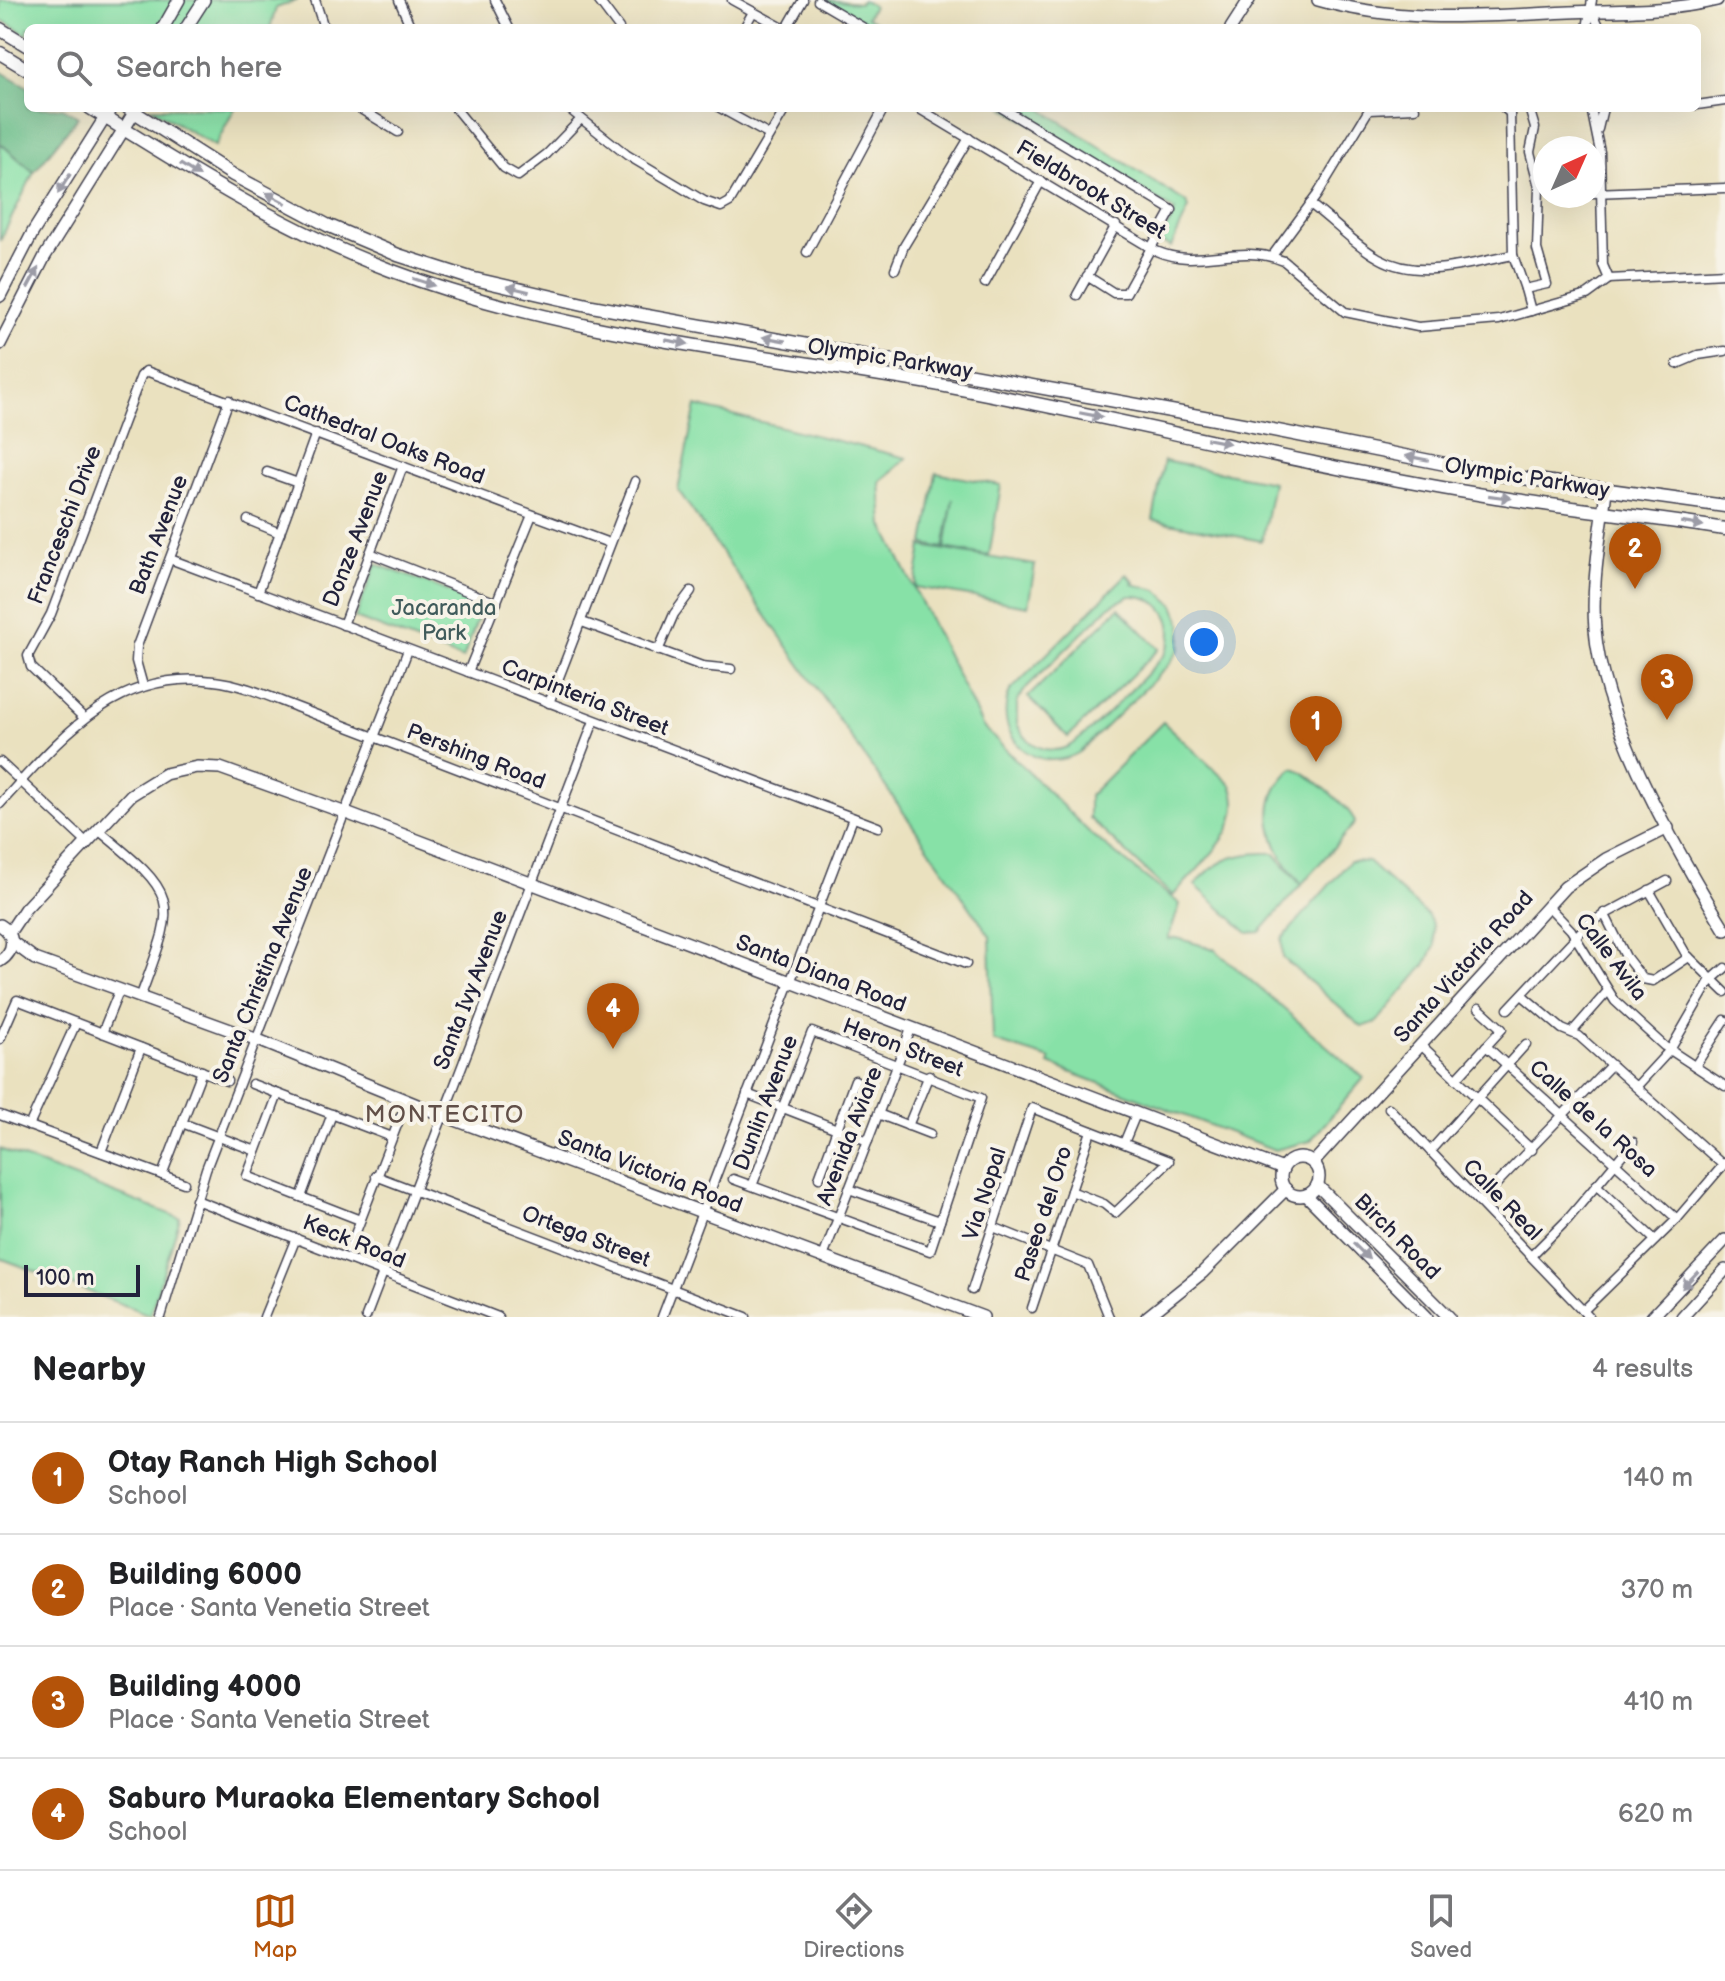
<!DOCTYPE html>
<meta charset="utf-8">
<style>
:root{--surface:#fff;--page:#f2f2f2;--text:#202124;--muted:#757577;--line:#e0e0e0;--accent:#b45309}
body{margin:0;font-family:"Balsamiq Sans",sans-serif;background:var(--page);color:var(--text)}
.compass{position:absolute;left:1533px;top:136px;width:72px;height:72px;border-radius:50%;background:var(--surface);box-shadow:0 8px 32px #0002;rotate:45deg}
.scale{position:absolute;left:24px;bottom:20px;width:116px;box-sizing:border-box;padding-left:8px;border:4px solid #22223b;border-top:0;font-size:22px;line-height:28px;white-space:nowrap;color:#22223b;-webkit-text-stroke:6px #f7f3e8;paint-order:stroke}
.you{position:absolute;left:1204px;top:642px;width:28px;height:28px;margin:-20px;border:6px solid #fff;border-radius:50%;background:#1a73e8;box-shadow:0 0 0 12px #1a73e833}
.badge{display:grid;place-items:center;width:52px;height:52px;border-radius:50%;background:var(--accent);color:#fff;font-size:26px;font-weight:700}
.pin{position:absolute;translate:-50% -66px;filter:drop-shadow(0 2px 4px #0008)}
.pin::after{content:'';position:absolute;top:42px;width:28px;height:24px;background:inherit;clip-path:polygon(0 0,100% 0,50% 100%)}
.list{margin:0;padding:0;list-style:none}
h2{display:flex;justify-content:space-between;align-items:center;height:104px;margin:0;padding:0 32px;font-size:34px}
h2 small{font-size:26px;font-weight:400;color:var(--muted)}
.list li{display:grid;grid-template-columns:52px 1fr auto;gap:24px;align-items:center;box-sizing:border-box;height:112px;padding:0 32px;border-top:2px solid var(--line)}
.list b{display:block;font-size:30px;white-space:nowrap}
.list p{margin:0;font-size:26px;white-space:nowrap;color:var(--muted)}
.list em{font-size:26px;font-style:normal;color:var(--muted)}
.icon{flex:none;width:44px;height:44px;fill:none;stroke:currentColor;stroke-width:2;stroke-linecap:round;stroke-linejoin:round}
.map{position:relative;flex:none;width:1725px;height:1317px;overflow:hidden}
.search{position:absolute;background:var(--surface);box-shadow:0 8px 32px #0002;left:24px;right:24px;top:24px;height:88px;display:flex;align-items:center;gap:20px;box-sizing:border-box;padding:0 28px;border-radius:12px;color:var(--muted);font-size:30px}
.sheet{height:552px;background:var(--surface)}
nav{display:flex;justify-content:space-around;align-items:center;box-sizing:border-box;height:112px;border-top:2px solid var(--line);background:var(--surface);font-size:22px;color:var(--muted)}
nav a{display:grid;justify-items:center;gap:4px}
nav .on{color:var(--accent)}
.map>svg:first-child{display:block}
.green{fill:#87e1a7;stroke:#548271;stroke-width:2;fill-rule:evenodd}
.forest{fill:#6dbf8c;stroke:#487064;stroke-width:2}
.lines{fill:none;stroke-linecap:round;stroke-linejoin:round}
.street-casing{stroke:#403f4f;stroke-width:11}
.secondary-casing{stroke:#403f4f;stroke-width:14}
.primary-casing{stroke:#403f4f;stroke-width:15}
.street{stroke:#fff;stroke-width:8}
.secondary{stroke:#fff;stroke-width:11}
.primary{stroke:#fff;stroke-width:12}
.oneway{fill:#9c9ca7}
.labels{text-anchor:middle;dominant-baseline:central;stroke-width:8;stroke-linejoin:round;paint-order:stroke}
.street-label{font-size:22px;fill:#22223b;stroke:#f7f3e8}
.park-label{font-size:22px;fill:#405b5b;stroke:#f7f3e8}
.neighbourhood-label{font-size:24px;letter-spacing:2px;fill:#614f48;stroke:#f7f3e8}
</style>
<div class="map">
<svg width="1725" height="1317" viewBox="0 0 1725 1317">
<rect width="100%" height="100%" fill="#f7f3e8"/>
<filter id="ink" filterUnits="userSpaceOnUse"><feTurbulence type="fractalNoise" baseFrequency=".0125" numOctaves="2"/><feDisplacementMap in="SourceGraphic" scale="16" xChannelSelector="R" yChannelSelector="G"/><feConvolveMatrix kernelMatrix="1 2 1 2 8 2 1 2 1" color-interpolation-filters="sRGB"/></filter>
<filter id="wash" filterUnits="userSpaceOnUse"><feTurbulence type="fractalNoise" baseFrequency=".006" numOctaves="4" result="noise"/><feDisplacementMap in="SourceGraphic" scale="32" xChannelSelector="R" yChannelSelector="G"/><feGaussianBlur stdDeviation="1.8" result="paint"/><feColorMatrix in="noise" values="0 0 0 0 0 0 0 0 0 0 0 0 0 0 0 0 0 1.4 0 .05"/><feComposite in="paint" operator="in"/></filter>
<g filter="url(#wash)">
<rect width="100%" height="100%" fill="#eae1bf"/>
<g class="green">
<polygon points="0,0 298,0 276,8 270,28 28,28 28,35 0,19"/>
<polygon points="824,0 859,3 863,0 873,6 867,17 886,28 871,28"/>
<polygon points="151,108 235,108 215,146"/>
<polygon points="1005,108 1040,108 1187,203 1189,208 1171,247 1160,242 1175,211"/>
<polygon points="0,143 34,172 0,241"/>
<polygon points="696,406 907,458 880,482 883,525 983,727 1093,836 1180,904 1168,939 1177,938 1214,949 1364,1078 1310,1141 1275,1150 1049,1064 1050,1059 993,1041 990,936 678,490"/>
<polygon points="1164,461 1273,482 1262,541 1153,520"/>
<polygon points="936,473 1001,485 989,556 945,548 953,499 944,548 924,544"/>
<polygon points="922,546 1035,565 1028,606 915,587"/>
<polygon points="376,564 483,604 463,659 355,618"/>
<path d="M1127,574L1134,582L1132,584L1157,590L1174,605L1182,625L1180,648L1168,666L1080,752C1037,778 991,736 1010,691ZM1130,596C1163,594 1181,626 1165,654C1148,673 1088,736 1069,746C1047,757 1026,744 1017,724V701L1027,687L1110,606Z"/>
<polygon points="1119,608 1159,649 1068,737 1028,697"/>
<path d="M1163,722L1231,785C1250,828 1198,866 1173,896L1089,818V796Z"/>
<path d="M1293,768C1307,772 1353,809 1355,823L1302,884C1272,852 1253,802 1293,768Z"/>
<path d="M1263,853H1274L1301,885L1260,932L1248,933L1195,885C1214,862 1232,854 1263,853Z"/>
<polygon points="1350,861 1368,862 1428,916 1433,925 1435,946 1425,965 1377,1022 1362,1027 1283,958 1282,939"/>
<polygon points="0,1149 180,1218 150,1315 0,1258"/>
</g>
<polygon class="forest" points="0,71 28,87 28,108 63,108 78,117 34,172 0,143"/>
</g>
<g filter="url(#ink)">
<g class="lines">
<g class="street-casing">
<g id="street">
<polyline points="315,0 324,28"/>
<polyline points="399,0 411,28"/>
<polyline points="495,0 509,28"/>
<polyline points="598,0 619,28"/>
<polyline points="732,0 783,28"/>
<polyline points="818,1 864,28"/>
<polyline points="1592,11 1600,28"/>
<polyline points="744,28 753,12"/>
<polyline points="787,28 803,0"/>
<polyline points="1587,28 1592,0"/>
<polyline points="1697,105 1725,101"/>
<polyline points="359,108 398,132"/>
<polyline points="455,108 504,168 518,176 547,154 580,120"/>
<polyline points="568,108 627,155 704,201 721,207 730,202 786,108"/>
<polyline points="720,108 769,135"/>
<path d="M918,108L1156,251C1200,270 1235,242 1284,261L1345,312L1418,327L1499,320L1587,295L1609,279"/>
<polyline points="1002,108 1172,210 1126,293 1114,293 1087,276"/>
<polyline points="1504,108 1510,113 1513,255 1525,289"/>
<polyline points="1529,108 1535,128 1530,152 1539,187 1537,249 1547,284 1525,289 1531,311"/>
<polyline points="1591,108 1600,152 1603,265 1609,279"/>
<polyline points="1369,110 1415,108"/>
<polyline points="1598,129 1603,108"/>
<polyline points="1593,193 1725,188"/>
<path d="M1310,204C1334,221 1353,244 1379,258C1419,281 1471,263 1513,255"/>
<polyline points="807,252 884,108"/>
<polyline points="1272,256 1317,195 1370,108"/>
<polyline points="895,269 904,246 969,138"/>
<polyline points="1609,279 1725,273"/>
<polyline points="985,283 1041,181"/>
<polyline points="1077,295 1116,225"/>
<polyline points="1677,364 1698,355 1725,351"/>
<polyline points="267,472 298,483"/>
<polyline points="248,520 280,533"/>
<polyline points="370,553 497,603"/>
<polyline points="170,559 878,827"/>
<polyline points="258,593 316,433"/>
<polyline points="582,622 702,666 731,669"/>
<polyline points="343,625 403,466"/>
<polyline points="658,651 674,614 691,591"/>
<polyline points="468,672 532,515"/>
<polyline points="143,686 136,661 137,646 229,400"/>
<polyline points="549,703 635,481"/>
<polyline points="83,717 31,667 28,656 51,614 141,376 146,371 609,543"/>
<polyline points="0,762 86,842"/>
<path d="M0,804C60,739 115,668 214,681C242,684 270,697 296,707L966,964"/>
<path d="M98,830C183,899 176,900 140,998"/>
<polyline points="1649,890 1686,954 1725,992"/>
<polyline points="1547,905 1571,930 1615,1001 1664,1046 1725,1086"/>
<polyline points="1604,913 1626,957 1643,979 1653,981 1689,957"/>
<polyline points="1522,995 1562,1029 1579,1036 1723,1165"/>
<polyline points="1508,1009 1589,923 1667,881"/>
<polyline points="1572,1032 1608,991"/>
<polyline points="102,1033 119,991"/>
<polyline points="0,1039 17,1000 227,1081"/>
<polyline points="1420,1044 1532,1150"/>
<polyline points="1486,1046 1677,1219"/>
<polyline points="1695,1066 1725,1020"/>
<polyline points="1456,1079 1502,1029 1479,1008"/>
<polyline points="252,1084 392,1137"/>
<polyline points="1636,1087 1670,1050 1710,981 1725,968"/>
<polyline points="278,1094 247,1176 360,1220"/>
<polyline points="747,1094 868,1141"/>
<polyline points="1389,1108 1589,1317"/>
<polyline points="878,1114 930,1134"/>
<polyline points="0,1115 184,1183"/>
<polyline points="182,1123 256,1151"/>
<polyline points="29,1126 76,1023"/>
<polyline points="908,1126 929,1075"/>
<polyline points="1124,1143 1136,1114"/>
<polyline points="1430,1151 1526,1044"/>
<polyline points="101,1152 141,1048"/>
<polyline points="162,1175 202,1071"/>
<polyline points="376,1176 746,1317"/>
<polyline points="819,1178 855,1080"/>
<polyline points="733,1179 930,1251 981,1098 812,1032 752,1186"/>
<polyline points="1596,1185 1655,1240"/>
<polyline points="849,1189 940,1221"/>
<polyline points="301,1197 332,1114"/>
<polyline points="196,1200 498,1317"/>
<polyline points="1479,1202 1611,1065"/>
<polyline points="993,1227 1088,1265 1109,1317"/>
<polyline points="349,1250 401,1115"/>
<polyline points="1531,1256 1568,1219 1633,1142"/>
<polyline points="823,1257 911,1029"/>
<polyline points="972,1290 1032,1108 1169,1161 1115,1213 1104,1204 1071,1191"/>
<polyline points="1032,1308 1091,1131"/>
<polyline points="1583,1311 1677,1219 1725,1163"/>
<polyline points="161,1317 206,1169 408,650"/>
<polyline points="264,1317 296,1238"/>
<polyline points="366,1317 594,721"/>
<polyline points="662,1317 853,818"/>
</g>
</g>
<g class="secondary-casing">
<g id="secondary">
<path d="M1318,0C1401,24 1485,16 1570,12C1620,10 1668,12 1717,0"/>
<polyline points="163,28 179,0"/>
<polyline points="186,28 204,0"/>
<polyline points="1231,28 1249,0"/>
<polyline points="0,296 33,232 111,108"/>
<polyline points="0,344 45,256 137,108"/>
<path d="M1606,490C1601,536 1591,582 1595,629C1602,720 1677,852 1725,930"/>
<path d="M0,925C16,935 15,951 0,961"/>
<polyline points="9,933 25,909 131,795 165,774 197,767 220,768 346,813 1283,1169"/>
<polyline points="12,942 35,959 258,1040 442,1115 983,1317"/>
<circle cx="1300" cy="1177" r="19"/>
<polyline points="1313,1163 1565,887 1606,859 1668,828"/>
<polyline points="1317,1185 1449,1317"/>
<polyline points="1306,1195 1427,1317"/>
<polyline points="1147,1317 1202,1273 1286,1189"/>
<polyline points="1652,1317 1725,1240"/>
<polyline points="1682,1317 1725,1270"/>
</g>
</g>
<g class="primary-casing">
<g id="primary">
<polyline points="0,29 28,46"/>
<polyline points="0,53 28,70"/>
<path d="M90,108C188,169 282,229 390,270C570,338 763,353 951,387C1133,421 1313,468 1496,497C1572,509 1649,517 1725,529"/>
<polyline points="128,108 233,175 327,225 398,255 470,278 592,306 1248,425 1501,475 1725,506"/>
</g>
</g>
<use href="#street" class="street"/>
<use href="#secondary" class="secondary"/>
<use href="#primary" class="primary"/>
</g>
<defs><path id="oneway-solid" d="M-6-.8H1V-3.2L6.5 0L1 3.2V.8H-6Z" transform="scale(2)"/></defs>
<g class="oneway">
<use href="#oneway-solid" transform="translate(190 170) rotate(32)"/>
<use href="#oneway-solid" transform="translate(64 184) rotate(122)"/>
<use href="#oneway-solid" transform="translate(276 198) rotate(-152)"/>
<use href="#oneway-solid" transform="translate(33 278) rotate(-62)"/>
<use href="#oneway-solid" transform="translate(424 282) rotate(18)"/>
<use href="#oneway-solid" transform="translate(518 289) rotate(-167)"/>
<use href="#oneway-solid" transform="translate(774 339) rotate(-170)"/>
<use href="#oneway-solid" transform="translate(677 342) rotate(10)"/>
<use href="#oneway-solid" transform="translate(1091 415) rotate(11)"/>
<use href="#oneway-solid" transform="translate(1218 441) rotate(11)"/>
<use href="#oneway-solid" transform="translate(1417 458) rotate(-169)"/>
<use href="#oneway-solid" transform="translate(1500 497) rotate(8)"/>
<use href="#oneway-solid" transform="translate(1692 524) rotate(9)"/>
<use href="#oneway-solid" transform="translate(1361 1251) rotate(45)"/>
<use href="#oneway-solid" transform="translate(1690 1280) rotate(133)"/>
</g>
</g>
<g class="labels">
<g class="street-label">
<text transform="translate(1091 190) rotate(31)">Fieldbrook Street</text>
<text transform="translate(890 359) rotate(9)">Olympic Parkway</text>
<text transform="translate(384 440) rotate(21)">Cathedral Oaks Road</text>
<text transform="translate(1527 478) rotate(9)">Olympic Parkway</text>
<text transform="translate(65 525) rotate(-69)">Franceschi Drive</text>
<text transform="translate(159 535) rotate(-69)">Bath Avenue</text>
<text transform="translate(356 539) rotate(-69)">Donze Avenue</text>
<text transform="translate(585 698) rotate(21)">Carpinteria Street</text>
<text transform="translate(476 757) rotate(21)">Pershing Road</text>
<text transform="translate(1611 957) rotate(53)">Calle Avila</text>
<text transform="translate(1464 967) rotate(-48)">Santa Victoria Road</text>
<text transform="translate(821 974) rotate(21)">Santa Diana Road</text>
<text transform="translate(263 975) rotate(-68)">Santa Christina Avenue</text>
<text transform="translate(471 990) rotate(-69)">Santa Ivy Avenue</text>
<text transform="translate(903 1048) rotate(21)">Heron Street</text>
<text transform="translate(766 1103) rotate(-69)">Dunlin Avenue</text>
<text transform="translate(1593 1119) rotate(42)">Calle de la Rosa</text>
<text transform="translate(850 1136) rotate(-69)">Avenida Aviare</text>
<text transform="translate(650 1172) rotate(21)">Santa Victoria Road</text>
<text transform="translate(985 1194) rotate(-72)">Via Nopal</text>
<text transform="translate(1502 1200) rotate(46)">Calle Real</text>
<text transform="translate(1044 1214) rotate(-72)">Paseo del Oro</text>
<text transform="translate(586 1237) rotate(21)">Ortega Street</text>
<text transform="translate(1397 1237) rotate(45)">Birch Road</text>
<text transform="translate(354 1242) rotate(22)">Keck Road</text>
</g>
<g class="park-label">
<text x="444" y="608">Jacaranda<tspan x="444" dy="25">Park</tspan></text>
</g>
<g class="neighbourhood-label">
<text x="445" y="1114">MONTECITO</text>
</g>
</g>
</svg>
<svg class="compass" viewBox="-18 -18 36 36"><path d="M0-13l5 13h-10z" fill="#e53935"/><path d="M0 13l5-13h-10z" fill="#757577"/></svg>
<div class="scale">100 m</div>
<div class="you"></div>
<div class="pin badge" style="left:1316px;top:762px">1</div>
<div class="pin badge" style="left:1635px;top:589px">2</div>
<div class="pin badge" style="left:1667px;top:720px">3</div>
<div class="pin badge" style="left:613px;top:1049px">4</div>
<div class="search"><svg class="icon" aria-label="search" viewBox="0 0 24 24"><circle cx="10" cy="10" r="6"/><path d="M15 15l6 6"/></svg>Search here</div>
</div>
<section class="sheet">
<h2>Nearby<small>4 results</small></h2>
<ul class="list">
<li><span class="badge">1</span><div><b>Otay Ranch High School</b><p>School</p></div><em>140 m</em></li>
<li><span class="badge">2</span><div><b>Building 6000</b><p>Place · Santa Venetia Street</p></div><em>370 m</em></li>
<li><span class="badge">3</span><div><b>Building 4000</b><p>Place · Santa Venetia Street</p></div><em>410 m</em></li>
<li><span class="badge">4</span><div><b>Saburo Muraoka Elementary School</b><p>School</p></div><em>620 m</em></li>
</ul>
</section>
<nav>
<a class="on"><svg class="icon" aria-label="map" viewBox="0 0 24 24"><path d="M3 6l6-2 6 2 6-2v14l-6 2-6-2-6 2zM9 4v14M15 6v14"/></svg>Map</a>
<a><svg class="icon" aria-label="directions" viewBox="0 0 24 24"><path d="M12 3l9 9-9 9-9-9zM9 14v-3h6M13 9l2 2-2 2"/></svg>Directions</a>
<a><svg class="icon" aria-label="saved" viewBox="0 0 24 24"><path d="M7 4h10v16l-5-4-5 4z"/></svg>Saved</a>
</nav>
